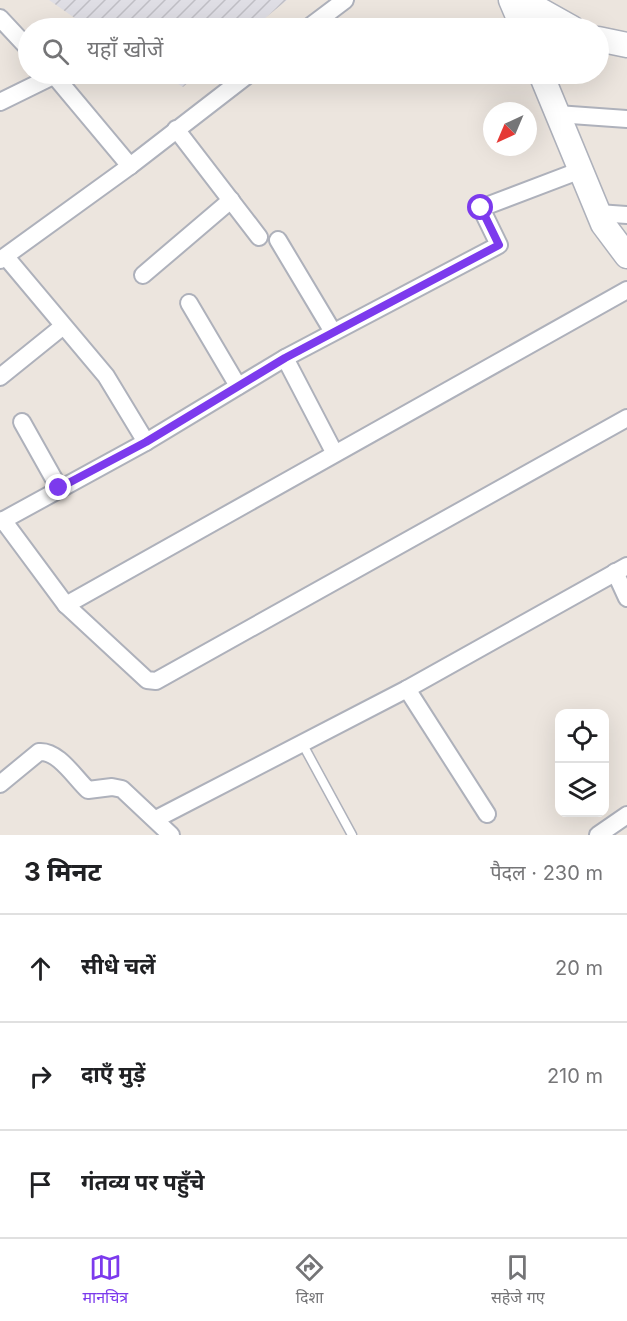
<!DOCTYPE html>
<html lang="hi">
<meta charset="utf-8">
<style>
:root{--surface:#fff;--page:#f2f2f2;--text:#202124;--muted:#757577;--line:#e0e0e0;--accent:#7c3aed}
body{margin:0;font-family:Inter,"Noto Sans Devanagari",sans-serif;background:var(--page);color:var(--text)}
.controls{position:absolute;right:18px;bottom:18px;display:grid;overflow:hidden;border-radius:12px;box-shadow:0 6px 24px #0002}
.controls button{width:54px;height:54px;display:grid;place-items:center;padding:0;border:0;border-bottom:2px solid var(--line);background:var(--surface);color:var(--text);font:30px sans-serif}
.compass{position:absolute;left:483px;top:102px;width:54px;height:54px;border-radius:50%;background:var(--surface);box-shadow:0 6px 24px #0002;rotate:224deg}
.stop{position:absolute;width:18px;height:18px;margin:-14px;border:4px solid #7c3aed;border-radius:50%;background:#fff}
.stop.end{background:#7c3aed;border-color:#fff;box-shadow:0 2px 6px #0008}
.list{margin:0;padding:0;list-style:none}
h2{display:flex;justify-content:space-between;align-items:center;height:78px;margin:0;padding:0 24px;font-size:26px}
h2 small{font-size:20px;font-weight:400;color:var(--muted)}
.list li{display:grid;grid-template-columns:39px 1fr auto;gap:18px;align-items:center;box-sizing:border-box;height:108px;padding:0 24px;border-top:2px solid var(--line)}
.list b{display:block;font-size:22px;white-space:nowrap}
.list em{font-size:20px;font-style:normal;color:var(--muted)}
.icon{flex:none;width:33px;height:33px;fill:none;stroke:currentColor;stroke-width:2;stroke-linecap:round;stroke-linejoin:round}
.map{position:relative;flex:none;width:627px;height:835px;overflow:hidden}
.search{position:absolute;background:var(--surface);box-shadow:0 6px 24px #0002;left:18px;right:18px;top:18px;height:66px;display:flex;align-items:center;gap:15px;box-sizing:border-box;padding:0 21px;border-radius:33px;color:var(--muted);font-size:22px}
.sheet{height:402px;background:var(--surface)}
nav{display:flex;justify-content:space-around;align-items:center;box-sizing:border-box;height:84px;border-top:2px solid var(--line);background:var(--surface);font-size:16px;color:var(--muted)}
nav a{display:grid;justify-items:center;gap:3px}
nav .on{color:var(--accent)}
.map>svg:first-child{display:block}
.industrial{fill:url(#industrial-furrows)}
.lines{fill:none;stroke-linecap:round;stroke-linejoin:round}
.lane-casing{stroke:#aeb1bb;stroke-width:11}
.street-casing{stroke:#aeb1bb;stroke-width:20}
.secondary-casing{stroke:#aeb1bb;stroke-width:27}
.lane{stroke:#fff;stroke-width:8}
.street{stroke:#fff;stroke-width:16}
.secondary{stroke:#fff;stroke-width:24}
.route{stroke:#7c3aed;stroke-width:8}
</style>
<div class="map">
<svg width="627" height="835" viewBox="0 0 627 835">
<defs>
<pattern id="industrial-furrows" width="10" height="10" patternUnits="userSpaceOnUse" patternTransform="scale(1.5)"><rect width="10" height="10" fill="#dfdee5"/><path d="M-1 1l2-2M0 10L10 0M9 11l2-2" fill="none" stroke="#c0bfc5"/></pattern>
</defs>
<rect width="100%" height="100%" fill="#ece5de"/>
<g class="industrial">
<polygon points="49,0 287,0 253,28 89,28"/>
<polygon points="162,74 199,74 183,87"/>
</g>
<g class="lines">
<g class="lane-casing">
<polyline id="lane" points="302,743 352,835"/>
</g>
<g class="street-casing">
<g id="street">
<polyline points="0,18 28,48"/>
<polyline points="308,28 345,0"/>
<polyline points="53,74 130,166"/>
<polyline points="0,102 55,75"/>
<polyline points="557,114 627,119"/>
<polyline points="176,129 259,237"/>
<polyline points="598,213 627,215"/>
<polyline points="278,240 333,332"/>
<polyline points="6,257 106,376 146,442"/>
<polyline points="0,260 130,166 249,74"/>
<polyline points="143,275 231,200"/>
<polyline points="189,303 238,386"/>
<polyline points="285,358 334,452"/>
<polyline points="0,377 62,327"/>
<polyline points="22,422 59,488"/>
<polyline points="3,520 66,605 147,680 156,681 627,418"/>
<polyline points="0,522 146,442 285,358 499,245 481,208 581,170"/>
<polyline points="615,572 627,598"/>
<polyline points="66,605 627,290"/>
<polyline points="407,689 487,814"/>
<path d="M0,784L39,752C58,750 75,778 88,790L112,787L122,789L171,835"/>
<polyline points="156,819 407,689 627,566"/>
<polyline points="598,835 627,815"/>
</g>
</g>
<g class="secondary-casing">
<g id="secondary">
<polyline points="511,0 523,28"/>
<polyline points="522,0 572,28"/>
<polyline points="598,39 627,45"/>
<polyline points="541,74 603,224 627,256"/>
</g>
</g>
<use href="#lane" class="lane"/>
<use href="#street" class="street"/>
<use href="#secondary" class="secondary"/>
</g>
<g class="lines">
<polyline class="route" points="59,488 146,442 285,358 499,245 481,208"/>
</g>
</svg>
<div class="controls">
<button><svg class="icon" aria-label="locate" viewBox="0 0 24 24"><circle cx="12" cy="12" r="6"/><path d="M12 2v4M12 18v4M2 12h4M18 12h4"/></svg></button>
<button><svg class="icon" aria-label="layers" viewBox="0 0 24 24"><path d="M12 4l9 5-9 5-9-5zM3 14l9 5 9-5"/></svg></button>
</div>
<svg class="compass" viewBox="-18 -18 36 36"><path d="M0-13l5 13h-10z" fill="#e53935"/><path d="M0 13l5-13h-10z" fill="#757577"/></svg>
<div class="stop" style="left:481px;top:208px"></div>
<div class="stop end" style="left:59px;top:488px"></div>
<div class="search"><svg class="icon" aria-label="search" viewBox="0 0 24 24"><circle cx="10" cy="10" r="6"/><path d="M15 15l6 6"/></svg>यहाँ खोजें</div>
</div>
<section class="sheet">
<h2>3 मिनट<small>पैदल · 230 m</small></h2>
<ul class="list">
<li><svg class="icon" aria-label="ahead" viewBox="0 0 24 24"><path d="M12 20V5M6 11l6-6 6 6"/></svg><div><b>सीधे चलें</b></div><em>20 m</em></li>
<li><svg class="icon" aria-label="right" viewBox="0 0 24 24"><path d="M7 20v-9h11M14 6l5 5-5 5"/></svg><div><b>दाएँ मुड़ें</b></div><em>210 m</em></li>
<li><svg class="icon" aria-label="arrive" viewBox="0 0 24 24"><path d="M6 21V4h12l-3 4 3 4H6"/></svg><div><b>गंतव्य पर पहुँचे</b></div></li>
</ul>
</section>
<nav>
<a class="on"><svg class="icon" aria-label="map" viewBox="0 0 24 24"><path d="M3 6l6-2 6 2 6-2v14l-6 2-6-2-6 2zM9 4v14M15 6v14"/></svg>मानचित्र</a>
<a><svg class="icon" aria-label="directions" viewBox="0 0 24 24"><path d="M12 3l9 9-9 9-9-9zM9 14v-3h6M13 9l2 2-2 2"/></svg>दिशा</a>
<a><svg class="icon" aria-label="saved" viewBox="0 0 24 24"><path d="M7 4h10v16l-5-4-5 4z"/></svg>सहेजे गए</a>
</nav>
